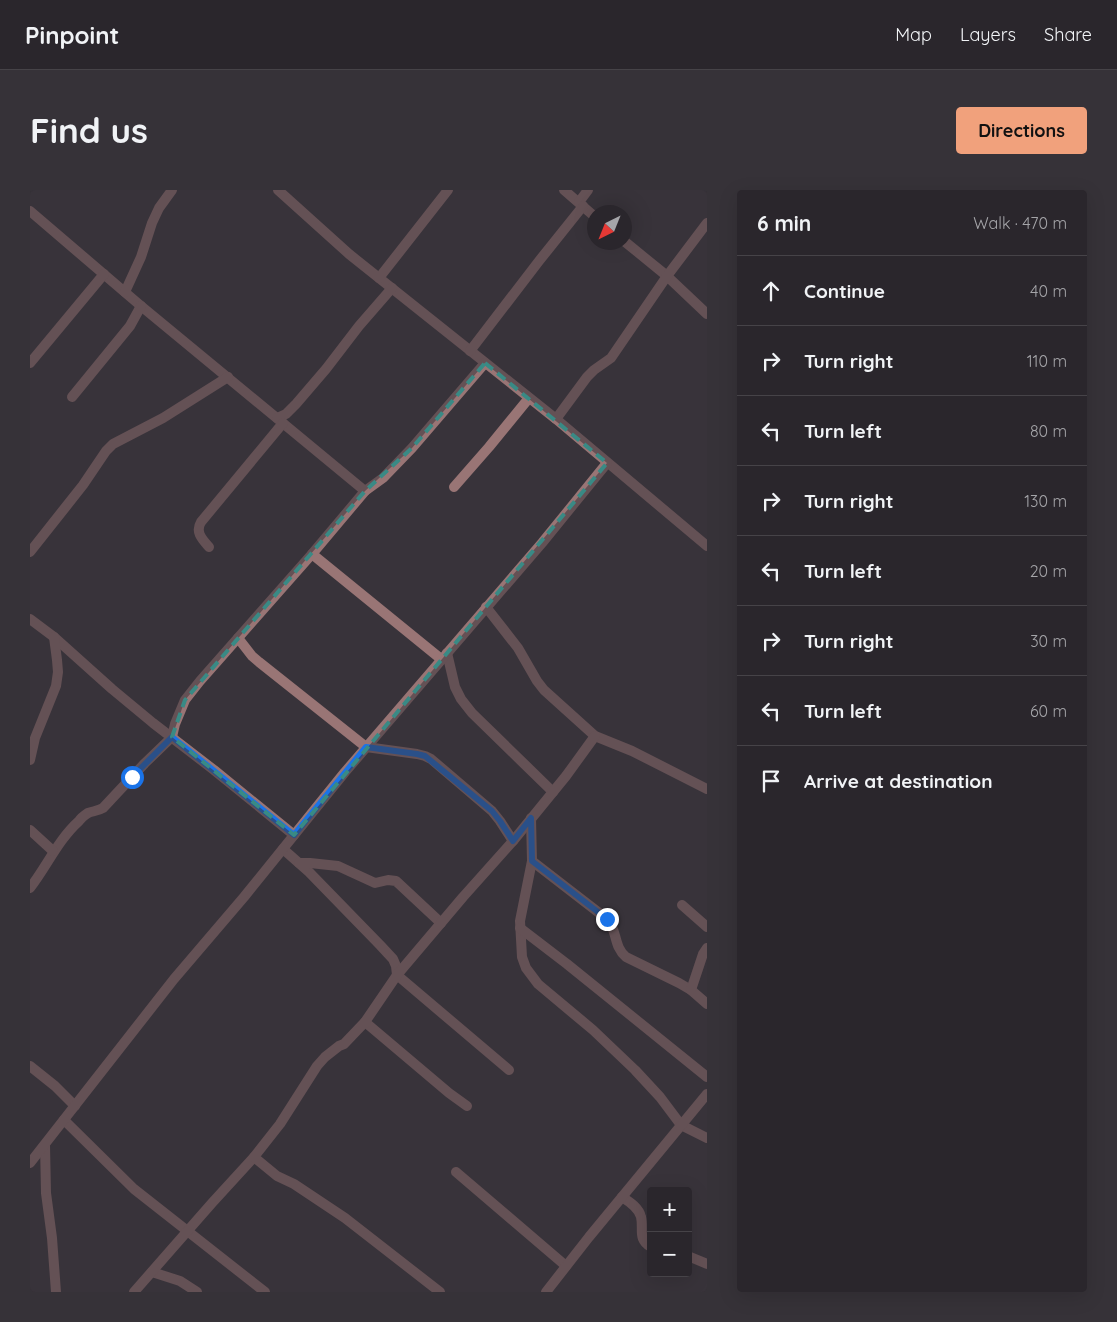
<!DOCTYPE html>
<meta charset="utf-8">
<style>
:root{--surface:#2a262c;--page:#363238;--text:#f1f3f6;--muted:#a5a5a9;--line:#464348;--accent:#f1a17c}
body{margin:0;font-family:Quicksand,sans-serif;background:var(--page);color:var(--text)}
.controls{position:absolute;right:15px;bottom:15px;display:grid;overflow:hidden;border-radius:5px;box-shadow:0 5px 20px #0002}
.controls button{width:45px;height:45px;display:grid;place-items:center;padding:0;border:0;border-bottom:1px solid var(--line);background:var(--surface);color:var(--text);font:25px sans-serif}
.compass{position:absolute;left:557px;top:15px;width:45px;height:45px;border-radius:50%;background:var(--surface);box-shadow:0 5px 20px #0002;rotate:223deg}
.stop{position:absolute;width:15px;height:15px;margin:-11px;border:4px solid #1a73e8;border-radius:50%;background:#fff}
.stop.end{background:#1a73e8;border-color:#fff;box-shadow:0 1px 5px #0008}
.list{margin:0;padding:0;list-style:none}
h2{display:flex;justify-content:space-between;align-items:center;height:65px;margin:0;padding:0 20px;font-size:21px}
h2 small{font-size:16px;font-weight:400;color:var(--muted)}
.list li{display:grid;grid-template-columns:32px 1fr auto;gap:15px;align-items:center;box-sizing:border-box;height:70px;padding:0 20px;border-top:1px solid var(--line)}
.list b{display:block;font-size:19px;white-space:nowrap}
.list em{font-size:16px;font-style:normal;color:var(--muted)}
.icon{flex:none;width:28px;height:28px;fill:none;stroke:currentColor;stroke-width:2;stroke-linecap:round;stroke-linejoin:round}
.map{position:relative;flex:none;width:677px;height:1102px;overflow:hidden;border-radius:5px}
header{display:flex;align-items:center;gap:30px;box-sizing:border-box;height:70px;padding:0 25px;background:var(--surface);border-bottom:1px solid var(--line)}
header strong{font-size:24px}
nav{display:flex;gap:28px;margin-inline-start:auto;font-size:18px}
.intro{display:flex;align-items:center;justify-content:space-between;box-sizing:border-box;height:120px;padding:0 30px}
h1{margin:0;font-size:35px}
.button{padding:12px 22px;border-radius:5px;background:var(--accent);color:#111;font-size:18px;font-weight:700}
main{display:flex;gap:30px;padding:0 30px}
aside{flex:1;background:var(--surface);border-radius:5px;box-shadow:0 5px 20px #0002}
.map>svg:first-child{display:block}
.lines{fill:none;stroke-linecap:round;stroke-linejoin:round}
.street{stroke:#997575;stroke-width:10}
.route{stroke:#1a73e8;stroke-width:6}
.marked{fill:none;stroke:#398a85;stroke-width:4;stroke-dasharray:10 6;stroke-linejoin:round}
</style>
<header>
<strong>Pinpoint</strong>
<nav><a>Map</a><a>Layers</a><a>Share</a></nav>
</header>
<div class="intro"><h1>Find us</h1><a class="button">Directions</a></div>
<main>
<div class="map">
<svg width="677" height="1102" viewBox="0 0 677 1102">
<rect width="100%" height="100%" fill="#38333a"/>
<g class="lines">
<g class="street">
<polyline points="248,0 319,64 526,229 677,356"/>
<polyline points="534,0 564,26"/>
<polyline points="549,12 558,0"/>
<path d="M0,21L111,116L335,301L282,364L170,491L155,510L145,534L142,547L115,573L73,618C68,621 63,621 58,623C55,625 51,628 49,631C28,650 17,676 0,698"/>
<polyline points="594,51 637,86 677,124"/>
<polyline points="349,88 418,0"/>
<polyline points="95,102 111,67 122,33 129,18 142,0"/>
<polyline points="440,161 509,71 553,16"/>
<polyline points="0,173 74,84"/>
<polyline points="42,207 100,136 111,116"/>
<polyline points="247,228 256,224 266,214 296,179 329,136 362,98"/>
<polyline points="526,229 557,187 564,180 581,168 637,86 677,33"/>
<polyline points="424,297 459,257 499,208"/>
<polyline points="335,301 353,288 382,258 455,173"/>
<path d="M179,357C172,349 165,342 171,332L253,233"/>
<polyline points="0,362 53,295 76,261 83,254 133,228 198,187"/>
<polyline points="282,364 411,469"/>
<polyline points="456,417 488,458 507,491 514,500 565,546 602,561 677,599"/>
<polyline points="0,429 24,447 82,499 123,533 184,580 264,645"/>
<polyline points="208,448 222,466 229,472 336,557 387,564 395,566 401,569 462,621 470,631 483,651"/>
<polyline points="417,463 425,497 431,509 442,523 523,602"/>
<polyline points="0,570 5,548 26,496 28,482 27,470 24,447"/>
<polyline points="501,628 502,671 490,731 492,767 496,778 508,794 563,840 605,880 630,907 651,935 677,948"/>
<polyline points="0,640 23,661"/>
<polyline points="253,659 279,682 350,755 363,769 366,776 367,785 479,880"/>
<path d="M502,671L577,729C588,741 583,756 596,767L649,793L661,800L677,814"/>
<polyline points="269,673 280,673 308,676 345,693 358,690 366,691 411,733"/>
<polyline points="652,715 677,737"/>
<polyline points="490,738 537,774 677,887"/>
<polyline points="661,800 673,764 677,758"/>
<polyline points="335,832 419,903 437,916"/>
<polyline points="0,876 25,896 45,916"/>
<polyline points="34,930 104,999 235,1102"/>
<polyline points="15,955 16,1003 22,1048 26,1102"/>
<polyline points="0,973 144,789 214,707 315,582 512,353 577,273"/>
<polyline points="426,982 536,1076"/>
<path d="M592,1007C600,1012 609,1018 611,1027C614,1039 607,1049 621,1057"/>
<polyline points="658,1066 677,1074"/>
<polyline points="122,1082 150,1091 167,1102"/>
<polyline points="104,1102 182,1013 224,967"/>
<polyline points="410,1102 315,1028 264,994 247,986 224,967 250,934 287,876 295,867 309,856 314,854 335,832 367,785 433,707 483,651 536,586 565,546"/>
<polyline points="516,1102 559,1047 677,904"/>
</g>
</g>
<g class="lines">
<polyline class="route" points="102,587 142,547 264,645 336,557 387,564 395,566 462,621 470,631 483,651 501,628 502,671 577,729"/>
</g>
<path d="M0 0H677V1102H0ZM455,173L577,273L264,645L142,547L155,510L335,301L382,258Z" fill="#38333a" fill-opacity=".55" fill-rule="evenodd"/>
<path class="marked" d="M455,173L577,273L264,645L142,547L155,510L335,301L382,258Z"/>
</svg>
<div class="controls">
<button>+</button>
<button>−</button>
</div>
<svg class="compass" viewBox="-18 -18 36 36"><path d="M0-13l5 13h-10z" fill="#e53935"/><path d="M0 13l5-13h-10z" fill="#a5a5a9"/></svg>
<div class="stop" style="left:102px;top:587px"></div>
<div class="stop end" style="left:577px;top:729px"></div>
</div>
<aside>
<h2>6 min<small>Walk · 470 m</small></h2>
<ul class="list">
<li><svg class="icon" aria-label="ahead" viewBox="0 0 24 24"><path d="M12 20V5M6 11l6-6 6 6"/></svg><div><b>Continue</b></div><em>40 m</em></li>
<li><svg class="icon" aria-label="right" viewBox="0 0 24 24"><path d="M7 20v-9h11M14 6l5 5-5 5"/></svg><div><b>Turn right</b></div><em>110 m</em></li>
<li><svg class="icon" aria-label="left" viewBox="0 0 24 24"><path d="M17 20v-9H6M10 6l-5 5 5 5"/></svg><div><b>Turn left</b></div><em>80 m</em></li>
<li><svg class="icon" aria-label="right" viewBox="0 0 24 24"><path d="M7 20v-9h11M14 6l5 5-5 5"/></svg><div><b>Turn right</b></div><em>130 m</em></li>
<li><svg class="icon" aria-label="left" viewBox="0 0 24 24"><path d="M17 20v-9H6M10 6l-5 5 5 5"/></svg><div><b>Turn left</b></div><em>20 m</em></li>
<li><svg class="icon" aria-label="right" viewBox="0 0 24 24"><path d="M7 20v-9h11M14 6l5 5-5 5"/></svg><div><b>Turn right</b></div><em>30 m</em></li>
<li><svg class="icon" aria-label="left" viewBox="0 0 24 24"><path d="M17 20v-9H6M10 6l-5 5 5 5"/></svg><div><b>Turn left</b></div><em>60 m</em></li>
<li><svg class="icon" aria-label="arrive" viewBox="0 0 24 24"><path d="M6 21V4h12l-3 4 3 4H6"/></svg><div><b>Arrive at destination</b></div></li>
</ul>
</aside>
</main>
